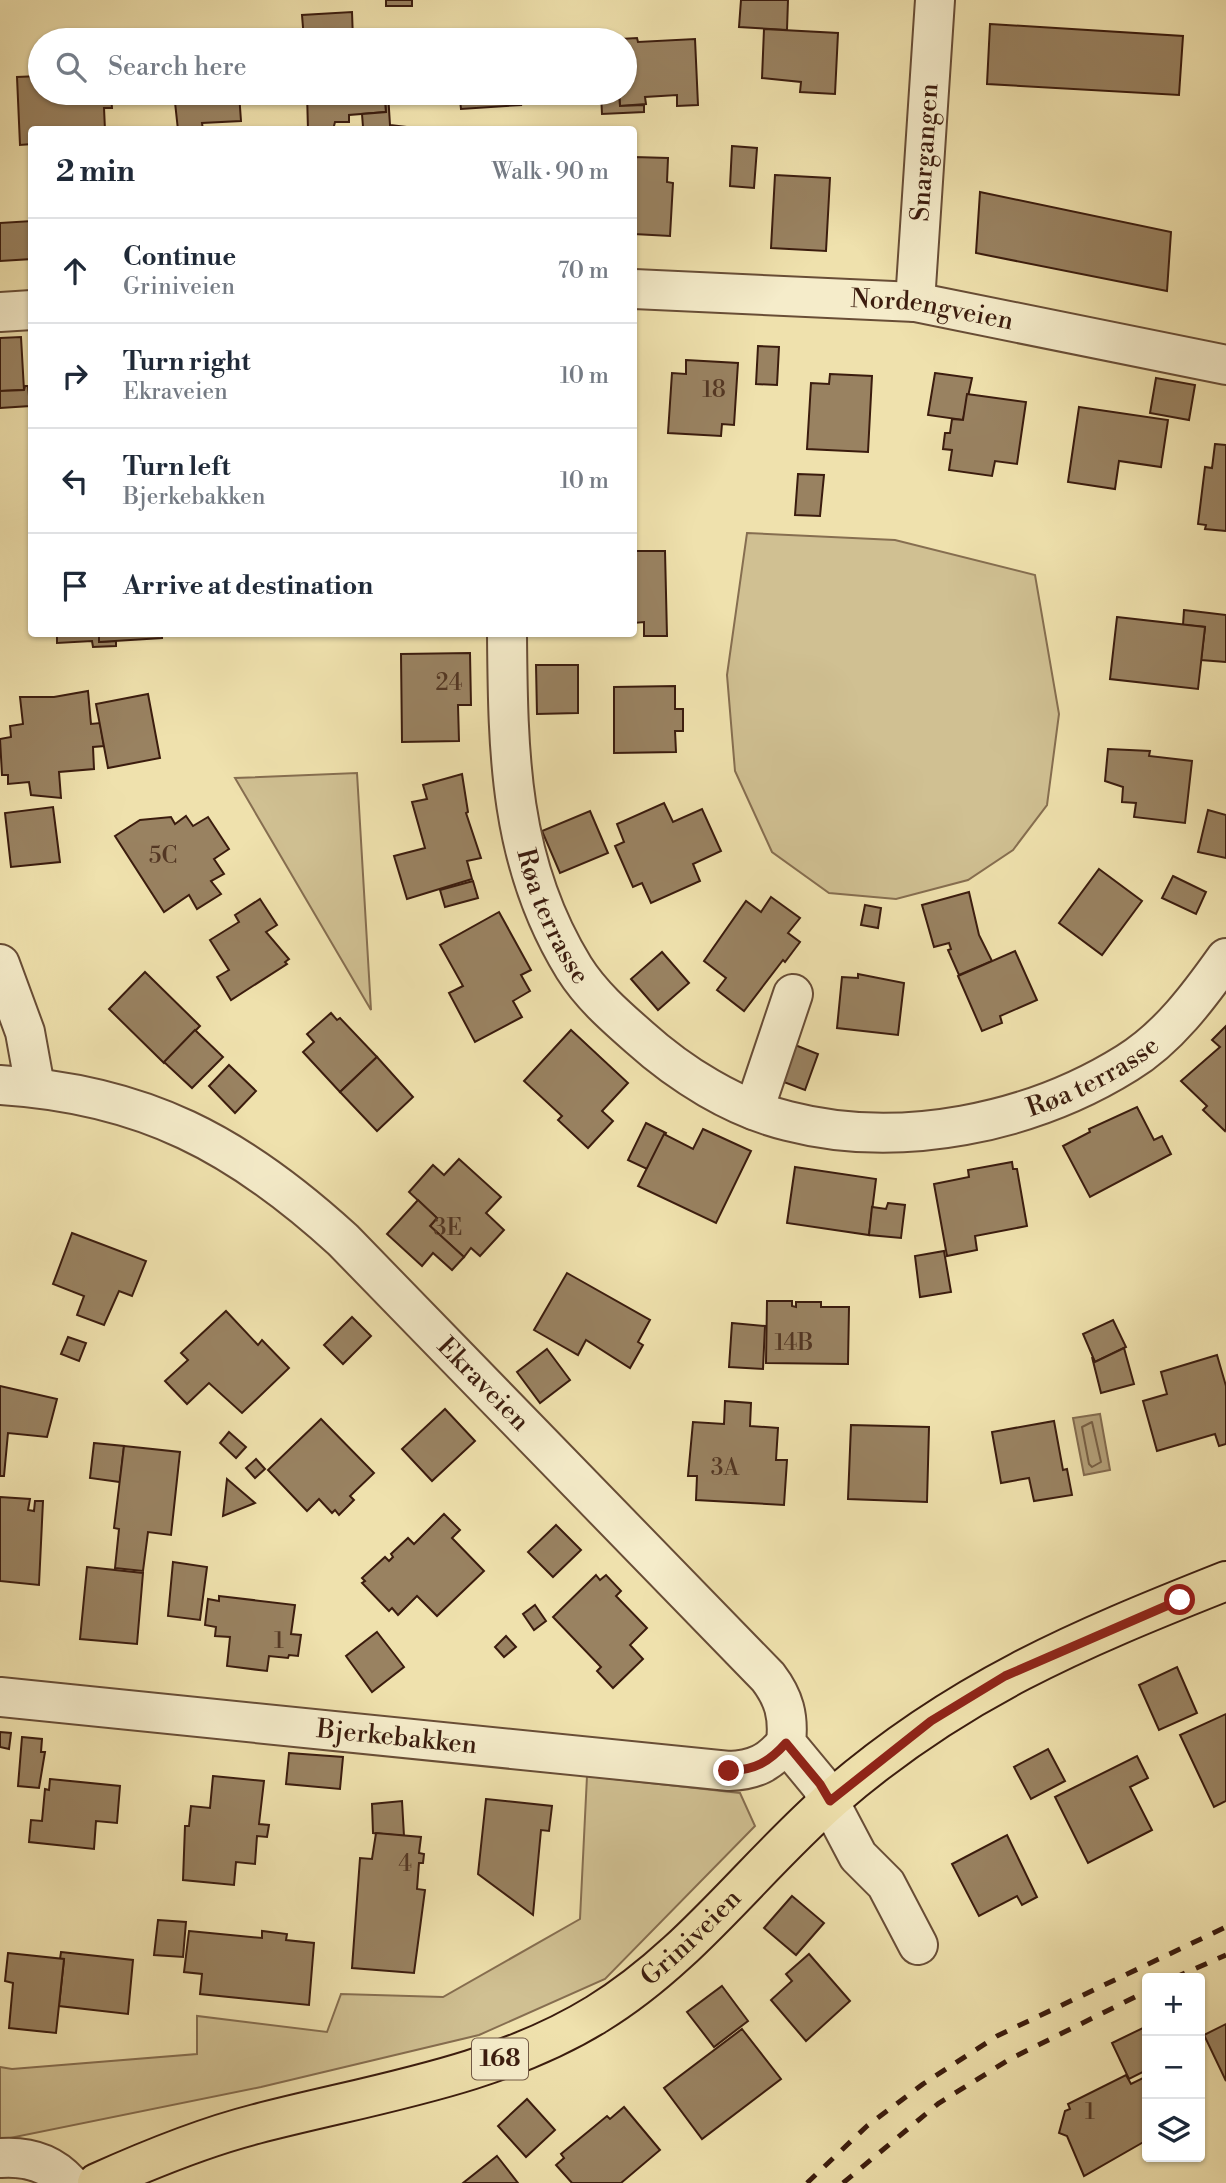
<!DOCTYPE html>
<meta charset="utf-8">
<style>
:root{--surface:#fff;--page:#f6f6f7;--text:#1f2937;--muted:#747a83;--line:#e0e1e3}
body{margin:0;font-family:"Libre Bodoni",serif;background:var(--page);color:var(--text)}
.controls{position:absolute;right:21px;bottom:21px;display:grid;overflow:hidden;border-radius:7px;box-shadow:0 2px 5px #0004}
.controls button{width:63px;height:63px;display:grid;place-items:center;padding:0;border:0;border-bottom:2px solid var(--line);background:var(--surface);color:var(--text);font:35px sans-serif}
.stop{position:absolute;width:21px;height:21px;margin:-16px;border:5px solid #8f2418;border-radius:50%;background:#fff}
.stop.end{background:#8f2418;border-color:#fff;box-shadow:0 2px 7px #0008}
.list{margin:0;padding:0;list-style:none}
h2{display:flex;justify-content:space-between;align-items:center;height:91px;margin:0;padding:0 28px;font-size:30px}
h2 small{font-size:23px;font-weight:400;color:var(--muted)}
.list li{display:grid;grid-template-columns:46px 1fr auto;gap:21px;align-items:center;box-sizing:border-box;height:105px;padding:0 28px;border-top:2px solid var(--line)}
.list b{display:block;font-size:26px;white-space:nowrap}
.list p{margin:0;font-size:23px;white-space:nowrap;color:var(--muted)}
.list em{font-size:23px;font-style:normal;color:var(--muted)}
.icon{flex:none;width:38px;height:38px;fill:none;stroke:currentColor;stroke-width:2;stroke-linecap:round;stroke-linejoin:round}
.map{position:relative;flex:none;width:1226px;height:2183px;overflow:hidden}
.search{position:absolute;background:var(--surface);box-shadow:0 2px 5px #0004;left:28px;top:28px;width:609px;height:77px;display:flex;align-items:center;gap:18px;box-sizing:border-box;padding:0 24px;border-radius:38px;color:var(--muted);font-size:26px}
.panel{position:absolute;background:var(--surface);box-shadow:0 2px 5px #0004;left:28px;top:126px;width:609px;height:511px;border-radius:7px}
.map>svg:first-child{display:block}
.green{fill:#d0c092;stroke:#866e50;stroke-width:2}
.water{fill:#b29e77;stroke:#826a4d;stroke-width:2}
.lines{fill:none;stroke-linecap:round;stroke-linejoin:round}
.shore{stroke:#765d42;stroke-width:2}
.building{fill:#998261;stroke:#3b1c0e;stroke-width:2}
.minor-casing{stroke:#684d36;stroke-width:42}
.major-casing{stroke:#3b1c0e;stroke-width:42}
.minor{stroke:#f5ecca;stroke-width:38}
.major{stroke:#efe1ad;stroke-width:38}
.rail{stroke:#3b1c0e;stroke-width:5;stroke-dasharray:12 12;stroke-linecap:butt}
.route{stroke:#8f2418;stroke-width:9}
.labels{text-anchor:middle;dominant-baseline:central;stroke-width:5;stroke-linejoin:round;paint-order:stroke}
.number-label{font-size:23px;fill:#523623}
.shield{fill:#f5ecca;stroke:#735a46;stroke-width:2}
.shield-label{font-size:24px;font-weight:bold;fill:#3b1c0e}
.street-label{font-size:26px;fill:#3b1c0e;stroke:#f5ecca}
</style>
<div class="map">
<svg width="1226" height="2183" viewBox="0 0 1226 2183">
<rect width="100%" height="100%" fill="#efe1ad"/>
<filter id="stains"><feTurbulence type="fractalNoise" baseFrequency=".00286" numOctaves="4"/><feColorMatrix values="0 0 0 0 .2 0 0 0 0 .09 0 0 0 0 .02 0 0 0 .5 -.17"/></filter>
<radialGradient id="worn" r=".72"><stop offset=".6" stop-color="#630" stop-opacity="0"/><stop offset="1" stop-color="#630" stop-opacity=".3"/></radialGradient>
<g class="green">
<polygon points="747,533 895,540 1035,575 1059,714 1047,805 1013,850 968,880 896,899 829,893 772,852 735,771 727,675"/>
<polygon points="357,773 371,1010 235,778"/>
<polygon points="587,1776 740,1793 755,1826 605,1979 479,2035 261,2087 0,2140 0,2067 12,2069 197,2054 197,2016 327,2032 341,1994 443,1997 580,1919"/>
</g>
<polygon class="water" points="1100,1414 1110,1470 1084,1475 1073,1418"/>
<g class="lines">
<polygon class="shore" points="1092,1422 1101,1462 1092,1467 1089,1464 1082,1427"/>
</g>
<g class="building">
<rect x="386" y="0" width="26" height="6"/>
<polygon points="741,0 788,0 787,30 739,27"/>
<polygon points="352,12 353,40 304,40 302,15"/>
<polygon points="990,24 1183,36 1179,95 987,84"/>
<polygon points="764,29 838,33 835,94 800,92 801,82 762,78"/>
<polygon points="637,38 638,42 695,39 698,105 677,106 677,95 645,97 646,104 620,106 619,93 625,93 625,40 620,39"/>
<polygon points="40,76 40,93 115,93 111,96 112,108 104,108 105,130 32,130 32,144 20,145 17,77"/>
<polygon points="174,93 239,93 241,121 202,123 203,130 178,130"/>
<polygon points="307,93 385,93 386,112 349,115 349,122 335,122 333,130 308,130"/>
<polygon points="385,93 388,93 390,125 406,127 406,130 359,130 363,127 362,114 386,112"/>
<polygon points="449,93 533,93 533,100 520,101 521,105 461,109 460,100 449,100"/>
<polygon points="601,93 619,93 620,106 644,105 644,112 602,114"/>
<polygon points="732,146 757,148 754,188 730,186"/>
<polygon points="634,157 668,158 667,182 673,183 670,236 634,234"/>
<polygon points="775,175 830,178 826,251 771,248"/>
<polygon points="980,192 1171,232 1167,291 976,253"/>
<polygon points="32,221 32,259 0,261 0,223"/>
<polygon points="21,337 24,390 0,391 0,338"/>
<polygon points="758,346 779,347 777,385 756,384"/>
<polygon points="686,360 738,363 734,425 722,424 721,436 668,433 672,373 686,374"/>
<polygon points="935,373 972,378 963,420 928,415"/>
<polygon points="830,374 872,376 868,452 807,449 811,383 829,384"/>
<polygon points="1156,378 1195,385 1189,420 1150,413"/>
<polygon points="25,386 28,386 30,406 0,408 0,391 24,390"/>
<polygon points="967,394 1026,402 1017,464 995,461 992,476 949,470 952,450 943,449 945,433 950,433 952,419 963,420"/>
<polygon points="1079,407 1168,420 1161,467 1119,461 1115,489 1068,482"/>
<polygon points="1215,444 1226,445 1226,531 1205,529 1206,525 1198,524 1205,467 1212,468"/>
<polygon points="798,474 824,475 820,516 795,515"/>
<polygon points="634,551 665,551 667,636 644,636 644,622 634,623"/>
<polygon points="1184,610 1226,615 1226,662 1201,660 1205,627 1183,625"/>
<polygon points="1117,617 1205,627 1198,689 1110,679"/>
<polygon points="57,634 99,634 99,642 116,641 116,646 93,647 92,641 57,643"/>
<polygon points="99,634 162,634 162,638 99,642"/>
<polygon points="470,653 471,705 458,705 459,741 402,742 401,654"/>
<polygon points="536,665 578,665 578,713 537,714"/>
<polygon points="675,686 675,709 683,709 683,731 675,731 676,752 614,753 614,687"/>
<polygon points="88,691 91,724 100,723 104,746 93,747 94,769 59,772 61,798 31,795 29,782 8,784 8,775 2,775 0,739 11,737 10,726 23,724 20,697 54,697"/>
<polygon points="148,694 160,758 108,768 96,704"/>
<polygon points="1108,749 1150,751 1149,756 1192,761 1185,823 1134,817 1136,803 1122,802 1123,787 1105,781"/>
<polygon points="462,774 468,812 466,813 481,858 467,861 472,879 407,899 394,856 425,848 412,802 427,799 423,785"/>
<polygon points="664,803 673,822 702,809 721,851 693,864 700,881 651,903 642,883 633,887 615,846 624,842 617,824"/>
<polygon points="53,807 60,862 11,867 5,813"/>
<polygon points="1208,810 1226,815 1226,858 1198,852"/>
<polygon points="590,811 608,853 560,873 542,831"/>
<polygon points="186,816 193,826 208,817 229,849 214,859 224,874 211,881 221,894 197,909 189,895 164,912 115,836 140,820 171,817 175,824"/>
<polygon points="1099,869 1142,901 1102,955 1059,923"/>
<polygon points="1173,876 1206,892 1196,914 1162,898"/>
<polygon points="473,881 478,898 445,907 440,890"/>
<polygon points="969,892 979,935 992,961 959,975 948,950 951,949 949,943 934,947 922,905"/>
<polygon points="771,897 800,918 788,933 800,942 785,962 783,960 744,1011 717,990 726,978 704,961 746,901 761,912"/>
<polygon points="260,899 277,925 266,932 289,959 285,962 287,964 231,1000 217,977 229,970 210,940 239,922 235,915"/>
<polygon points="865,905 881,908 878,928 861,925"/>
<polygon points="499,912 531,970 521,975 530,991 513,1001 522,1017 475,1042 449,993 463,986 440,945"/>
<polygon points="1015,951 1037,1000 1000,1016 1002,1023 982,1031 958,976"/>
<polygon points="662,952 689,983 658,1010 631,979"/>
<polygon points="145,972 200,1026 164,1063 109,1009"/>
<polygon points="858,974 904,983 898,1035 837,1028 842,977 858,978"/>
<polygon points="331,1013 337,1020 340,1018 377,1057 340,1092 303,1052 314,1042 307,1034"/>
<polygon points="1226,1026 1226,1129 1225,1131 1203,1110 1207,1106 1181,1081 1220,1047 1212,1040"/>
<polygon points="195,1030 223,1057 192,1088 164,1062"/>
<polygon points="571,1030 628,1083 602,1111 613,1121 588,1148 558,1120 562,1116 524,1081"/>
<polygon points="795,1045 818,1054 805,1090 781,1081"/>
<polygon points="377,1057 413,1097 377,1131 340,1092"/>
<polygon points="229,1065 256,1091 235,1113 209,1086"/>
<polygon points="1137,1107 1154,1140 1162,1136 1171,1154 1090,1197 1063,1146 1090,1132 1089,1129"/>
<polygon points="646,1123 666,1133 647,1169 628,1160"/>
<polygon points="703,1129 751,1151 716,1223 638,1186 664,1134 693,1149"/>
<polygon points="459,1159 501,1197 486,1213 504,1230 480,1256 471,1248 464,1257 430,1226 437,1218 409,1192 433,1165 444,1175"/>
<polygon points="1012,1162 1013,1169 1017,1169 1027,1226 975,1236 977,1250 947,1256 934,1184 969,1177 968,1170"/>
<polygon points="795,1167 876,1179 869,1235 787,1223"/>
<polygon points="418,1200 437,1218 430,1226 464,1257 452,1270 433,1253 422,1266 387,1234"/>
<polygon points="888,1203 905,1205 901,1238 869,1235 872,1207 886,1209"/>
<polygon points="72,1233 146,1261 132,1296 119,1291 104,1325 77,1315 84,1296 53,1284"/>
<polygon points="944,1251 951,1292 920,1297 915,1256"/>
<polygon points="567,1273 650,1320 638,1342 643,1345 630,1368 586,1340 578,1355 534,1330"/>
<polygon points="767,1301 792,1301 792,1306 796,1307 796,1302 821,1302 821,1307 849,1307 848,1364 766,1363"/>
<polygon points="226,1311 258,1345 262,1340 289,1368 242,1413 209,1383 187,1404 165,1381 188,1360 181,1353"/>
<polygon points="352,1317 371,1336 343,1364 324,1345"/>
<polygon points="1113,1320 1126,1347 1095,1362 1083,1334"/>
<polygon points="732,1323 765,1326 763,1369 729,1367"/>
<polygon points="68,1337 86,1343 79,1361 61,1354"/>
<polygon points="1124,1348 1134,1384 1101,1393 1092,1357 1095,1362"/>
<polygon points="547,1349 570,1380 540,1403 517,1372"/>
<polygon points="1217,1355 1226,1386 1226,1444 1219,1446 1215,1434 1157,1451 1143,1401 1167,1394 1161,1372"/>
<polygon points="0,1386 57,1399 47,1437 8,1433 4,1476 0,1476"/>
<polygon points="725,1401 751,1403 750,1426 778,1428 776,1460 787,1460 784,1505 696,1500 697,1476 688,1476 693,1422 724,1424"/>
<polygon points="445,1409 475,1441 432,1481 402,1449"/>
<polygon points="321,1419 374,1473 350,1496 354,1500 339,1515 335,1510 332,1513 319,1499 307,1511 268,1470"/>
<polygon points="1054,1421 1063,1470 1067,1469 1072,1495 1034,1501 1029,1478 1001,1483 992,1432"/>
<polygon points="851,1425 929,1427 927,1502 848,1499"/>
<polygon points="229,1432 246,1447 236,1458 220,1443"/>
<polygon points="94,1443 124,1446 120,1482 90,1478"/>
<polygon points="124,1446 180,1452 171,1535 148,1532 143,1571 115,1568 119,1529 114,1528"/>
<polygon points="256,1459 265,1469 255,1478 246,1468"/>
<polygon points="227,1479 255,1503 223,1516"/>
<polygon points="0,1497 30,1499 28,1510 34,1511 35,1501 43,1501 39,1585 0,1581"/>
<polygon points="444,1514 460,1530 452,1538 484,1571 437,1616 417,1596 398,1615 392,1608 389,1611 362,1583 365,1581 362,1578 385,1557 389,1561 393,1557 391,1554 408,1538 414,1544"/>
<polygon points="556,1525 581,1550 553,1577 528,1552"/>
<polygon points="173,1562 207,1567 200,1620 168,1616"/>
<polygon points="87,1567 143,1573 137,1644 80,1639"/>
<polygon points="596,1575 600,1580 606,1575 621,1591 616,1596 647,1628 630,1645 643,1659 613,1688 597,1671 601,1667 553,1617"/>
<polygon points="219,1596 295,1605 291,1634 301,1635 298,1656 289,1655 288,1658 269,1656 267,1671 227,1666 230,1637 215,1636 216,1627 205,1625 208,1599 219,1601"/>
<polygon points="535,1605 546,1621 534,1630 523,1614"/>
<polygon points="377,1632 404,1667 372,1692 346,1656"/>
<polygon points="506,1636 516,1647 504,1657 495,1647"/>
<polygon points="1177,1667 1197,1713 1159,1730 1139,1685"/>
<polygon points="1226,1714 1226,1801 1214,1807 1180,1735"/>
<polygon points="0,1732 11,1733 9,1749 0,1747"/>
<polygon points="22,1737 42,1739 41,1752 45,1752 39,1788 18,1786"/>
<polygon points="1048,1749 1065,1781 1031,1799 1014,1767"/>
<polygon points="289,1753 343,1757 340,1789 286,1784"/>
<polygon points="1137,1756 1148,1778 1130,1787 1152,1830 1088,1863 1055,1797"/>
<polygon points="213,1776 264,1781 259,1824 269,1825 267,1837 257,1836 255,1864 236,1862 234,1885 183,1880 185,1826 189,1826 191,1806 210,1808"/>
<polygon points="50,1779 120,1786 117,1823 96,1821 94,1849 29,1842 31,1820 42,1821 45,1789 49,1790"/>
<polygon points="486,1799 552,1806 549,1831 541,1830 533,1915 478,1874"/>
<polygon points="402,1801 404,1836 373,1833 372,1804"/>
<polygon points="376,1833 421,1837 419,1853 424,1854 423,1863 419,1863 417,1889 425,1890 414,1973 352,1968 360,1858 372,1859"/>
<polygon points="1007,1835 1037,1897 1022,1905 1017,1896 979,1916 952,1864"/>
<polygon points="792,1896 824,1923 796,1955 764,1928"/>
<polygon points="158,1920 186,1922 183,1957 154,1955"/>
<polygon points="189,1931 262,1938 262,1931 287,1934 286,1940 314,1943 309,2005 200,1994 202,1974 184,1972"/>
<polygon points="61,1952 133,1960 128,2014 59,2006 64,1959 60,1959"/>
<polygon points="8,1953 64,1959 56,2033 9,2028 13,1983 5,1981"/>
<polygon points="809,1954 850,2001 806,2041 771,2000 792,1981 786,1974"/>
<polygon points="722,1986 748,2021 714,2047 687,2012"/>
<polygon points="1226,2024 1226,2081 1204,2035"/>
<polygon points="1147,2026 1147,2070 1129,2079 1112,2043"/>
<polygon points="742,2029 781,2079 702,2139 664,2088"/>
<polygon points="1126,2075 1131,2084 1147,2076 1147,2140 1084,2176 1067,2136 1059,2133 1065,2111 1070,2109 1068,2104"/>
<polygon points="527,2099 555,2130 526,2157 498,2126"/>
<polygon points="624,2107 660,2150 621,2183 572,2183 556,2165 564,2158 561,2154 607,2116 610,2119"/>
<polygon points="497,2156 518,2183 463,2183"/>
</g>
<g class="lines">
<g class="minor-casing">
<g id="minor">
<path id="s1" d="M634,289L915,302L1226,365"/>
<path id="s2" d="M915,302L935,0"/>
<polyline points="0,312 32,310"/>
<path id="s3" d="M507,634C508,753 509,863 574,968C591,995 615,1016 639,1037C680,1074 734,1108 788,1121C900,1150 1031,1123 1127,1063C1168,1038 1199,996 1226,958"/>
<polyline points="0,964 25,1032 35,1087"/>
<path id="s4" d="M0,1085C144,1094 238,1144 343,1240L768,1677C784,1698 789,1716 786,1743L820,1784L858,1856L886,1884L918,1945"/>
<polyline points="754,1110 793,994"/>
<path id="s5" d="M0,1697L729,1771C755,1770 769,1763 786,1743"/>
<path d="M0,2158C27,2156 51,2163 69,2183"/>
</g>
</g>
<g class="major-casing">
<g id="major">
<path id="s6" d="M97,2183C148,2160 201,2138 256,2124C371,2094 495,2077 597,2014C689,1958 753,1868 833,1798C956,1691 1077,1640 1226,1581"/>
</g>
</g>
<use href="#minor" class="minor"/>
<use href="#major" class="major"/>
<g class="rail">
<polyline points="1174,1978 1226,1955"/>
<polyline points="807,2183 867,2126 923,2084 997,2036 1226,1927"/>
<polyline points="843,2183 939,2103 1010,2059 1147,1991"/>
</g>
</g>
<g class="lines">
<path class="route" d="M729,1771C755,1770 769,1762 786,1743L820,1784L830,1801L931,1721L1005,1676L1180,1600"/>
</g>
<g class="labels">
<g class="number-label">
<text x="714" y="390">18</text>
<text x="449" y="683">24</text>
<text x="163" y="856">5C</text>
<text x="448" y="1228">3E</text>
<text x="794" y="1343">14B</text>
<text x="725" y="1468">3A</text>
<text x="279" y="1641">1</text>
<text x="405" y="1864">4</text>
<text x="1090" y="2112">1</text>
</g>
<rect class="shield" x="472" y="2038.5" width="56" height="41" rx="5"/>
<g class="shield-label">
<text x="500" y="2059">168</text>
</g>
<g class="street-label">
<text stroke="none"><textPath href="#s2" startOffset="150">Snargangen</textPath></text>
<text stroke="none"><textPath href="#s1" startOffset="299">Nordengveien</textPath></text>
<text stroke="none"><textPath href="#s3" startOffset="289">Røa terrasse</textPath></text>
<text stroke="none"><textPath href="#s3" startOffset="929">Røa terrasse</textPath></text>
<text stroke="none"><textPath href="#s4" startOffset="586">Ekraveien</textPath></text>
<text stroke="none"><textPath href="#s5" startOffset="399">Bjerkebakken</textPath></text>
<text stroke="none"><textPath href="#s6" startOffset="651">Griniveien</textPath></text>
</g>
</g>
<rect width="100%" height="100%" filter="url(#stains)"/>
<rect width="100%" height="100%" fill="url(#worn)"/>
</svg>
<div class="controls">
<button>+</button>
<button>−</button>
<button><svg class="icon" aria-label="layers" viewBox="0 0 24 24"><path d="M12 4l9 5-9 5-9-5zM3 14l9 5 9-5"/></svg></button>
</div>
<div class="stop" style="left:1180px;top:1600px"></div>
<div class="stop end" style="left:729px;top:1771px"></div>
<div class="search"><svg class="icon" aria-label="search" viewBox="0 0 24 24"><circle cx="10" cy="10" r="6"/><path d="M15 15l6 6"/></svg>Search here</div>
<section class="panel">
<h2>2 min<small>Walk · 90 m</small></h2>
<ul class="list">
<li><svg class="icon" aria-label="ahead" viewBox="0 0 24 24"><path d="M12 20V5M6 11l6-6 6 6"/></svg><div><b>Continue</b><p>Griniveien</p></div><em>70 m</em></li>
<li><svg class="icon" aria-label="right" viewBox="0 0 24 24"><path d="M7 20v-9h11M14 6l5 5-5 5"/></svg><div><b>Turn right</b><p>Ekraveien</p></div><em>10 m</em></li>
<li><svg class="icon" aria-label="left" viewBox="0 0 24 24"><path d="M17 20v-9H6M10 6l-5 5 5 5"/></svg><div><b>Turn left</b><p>Bjerkebakken</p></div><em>10 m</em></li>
<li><svg class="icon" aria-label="arrive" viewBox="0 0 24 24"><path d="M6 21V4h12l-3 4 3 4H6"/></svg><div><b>Arrive at destination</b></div></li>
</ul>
</section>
</div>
